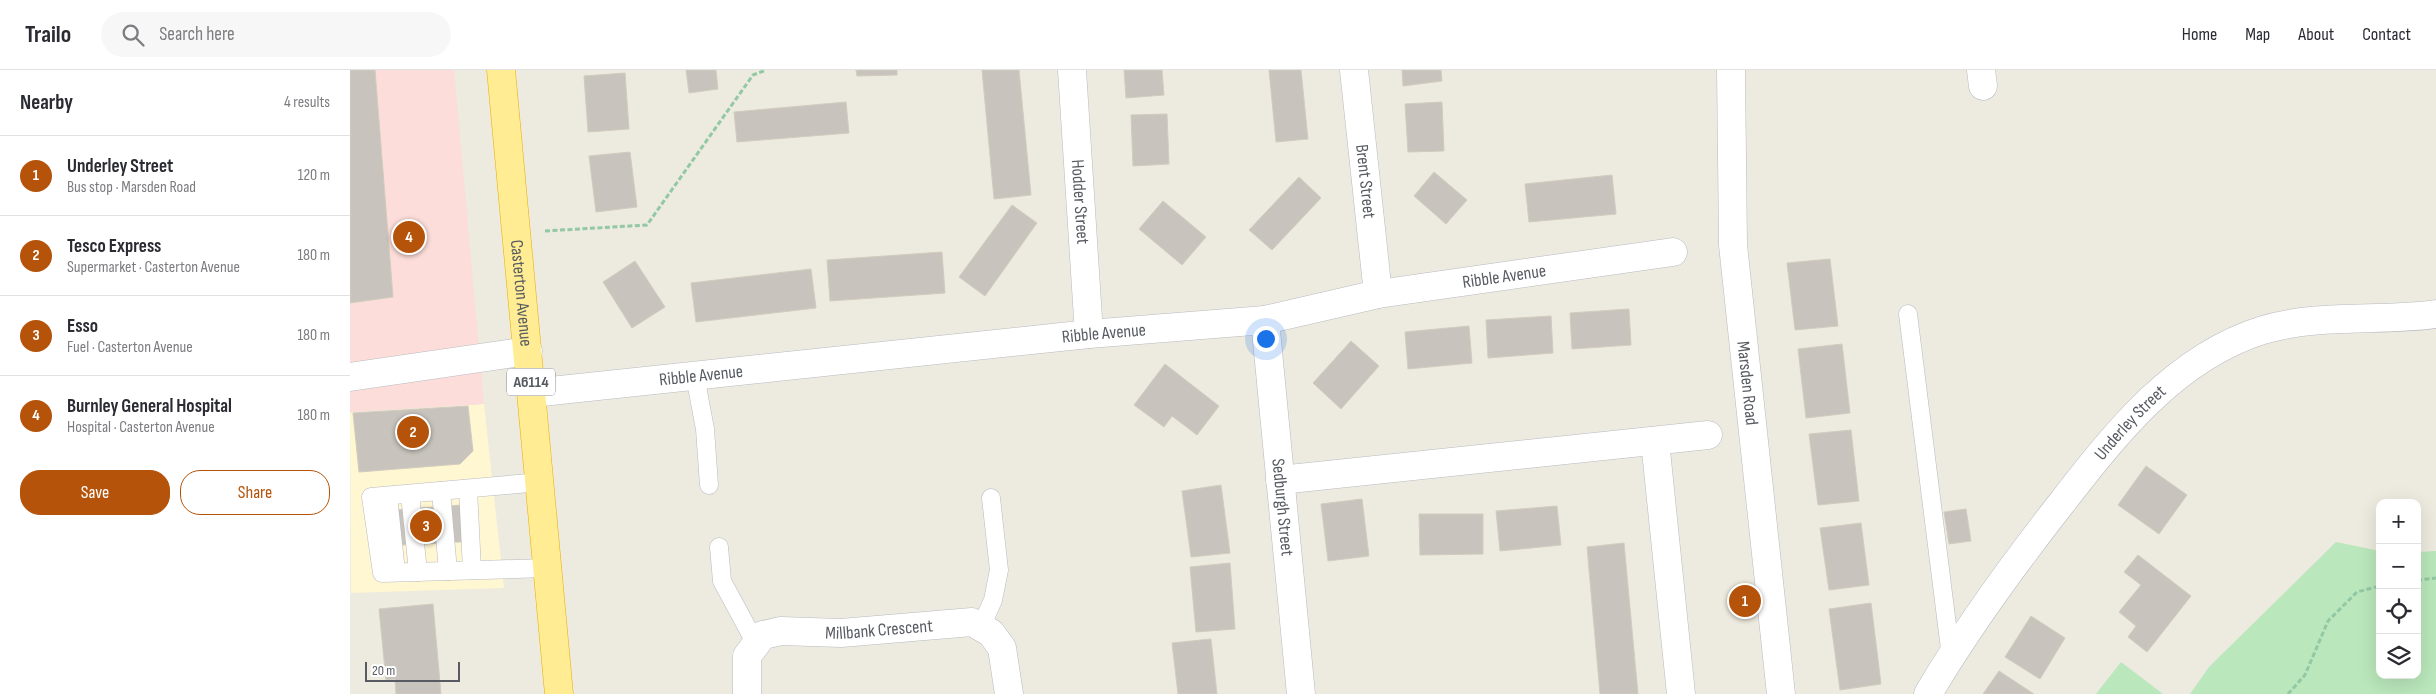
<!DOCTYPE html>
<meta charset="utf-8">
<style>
:root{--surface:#fff;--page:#f7f7f7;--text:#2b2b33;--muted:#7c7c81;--line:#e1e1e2;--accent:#b45309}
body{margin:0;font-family:"Sofia Sans Condensed",sans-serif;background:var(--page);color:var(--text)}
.controls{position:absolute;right:15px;bottom:15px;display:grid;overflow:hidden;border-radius:10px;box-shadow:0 5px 20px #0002}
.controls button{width:45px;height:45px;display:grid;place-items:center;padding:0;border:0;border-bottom:1px solid var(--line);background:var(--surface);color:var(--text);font:25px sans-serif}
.scale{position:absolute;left:15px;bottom:12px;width:95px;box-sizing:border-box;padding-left:5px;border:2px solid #585c62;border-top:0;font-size:14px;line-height:18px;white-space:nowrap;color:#585c62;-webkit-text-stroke:4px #fff;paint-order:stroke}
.you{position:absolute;left:915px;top:268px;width:18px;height:18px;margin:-12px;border:4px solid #fff;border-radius:50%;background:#1a73e8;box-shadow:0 0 0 8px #1a73e833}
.badge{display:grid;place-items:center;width:32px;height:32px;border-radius:50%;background:var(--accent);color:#fff;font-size:16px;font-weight:700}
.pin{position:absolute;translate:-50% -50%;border:2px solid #fff;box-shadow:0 1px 5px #0006}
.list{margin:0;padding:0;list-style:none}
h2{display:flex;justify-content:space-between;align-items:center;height:65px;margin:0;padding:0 20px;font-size:21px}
h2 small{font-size:16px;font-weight:400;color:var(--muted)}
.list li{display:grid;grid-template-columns:32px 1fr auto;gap:15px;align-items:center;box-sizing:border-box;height:80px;padding:0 20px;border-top:1px solid var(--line)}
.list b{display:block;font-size:19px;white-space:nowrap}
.list p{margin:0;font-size:16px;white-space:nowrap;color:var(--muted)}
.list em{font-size:16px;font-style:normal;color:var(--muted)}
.actions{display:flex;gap:10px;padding:15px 20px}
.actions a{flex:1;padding:11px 0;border:1px solid var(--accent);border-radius:20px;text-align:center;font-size:18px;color:var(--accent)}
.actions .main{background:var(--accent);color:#fff}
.icon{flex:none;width:28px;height:28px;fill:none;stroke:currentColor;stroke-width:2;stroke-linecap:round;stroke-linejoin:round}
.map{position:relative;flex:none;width:2086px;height:624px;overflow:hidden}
header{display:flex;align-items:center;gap:30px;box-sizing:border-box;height:70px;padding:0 25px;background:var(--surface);border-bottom:1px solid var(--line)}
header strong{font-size:24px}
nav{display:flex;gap:28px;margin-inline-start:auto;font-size:18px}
.search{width:350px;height:45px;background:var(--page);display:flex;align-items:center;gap:12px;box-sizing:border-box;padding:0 18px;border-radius:28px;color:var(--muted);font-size:19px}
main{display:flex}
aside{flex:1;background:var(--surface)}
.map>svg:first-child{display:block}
.commercial{fill:#fff6d2}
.medical{fill:#fcddd9}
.green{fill:#bae7bb}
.building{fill:#c8c4bd;stroke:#d2ccbe}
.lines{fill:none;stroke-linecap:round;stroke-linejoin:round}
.service-casing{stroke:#b8bac0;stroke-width:19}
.minor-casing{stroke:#b8bac0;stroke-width:29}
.tertiary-casing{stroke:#b8bac0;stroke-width:29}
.trunk-casing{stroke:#ecab00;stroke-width:29}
.path{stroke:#92c8a3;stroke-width:3;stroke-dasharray:5 2.5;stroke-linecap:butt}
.service{stroke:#fff;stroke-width:18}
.minor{stroke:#fff;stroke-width:28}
.tertiary{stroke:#fff;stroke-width:28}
.trunk{stroke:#ffec93;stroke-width:28}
.labels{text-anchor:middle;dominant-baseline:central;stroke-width:4;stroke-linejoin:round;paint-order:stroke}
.shield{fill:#fff;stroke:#8a8d91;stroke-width:1}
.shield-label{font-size:16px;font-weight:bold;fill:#585c62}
.street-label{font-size:18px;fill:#585c62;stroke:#fff}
</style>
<header>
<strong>Trailo</strong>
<div class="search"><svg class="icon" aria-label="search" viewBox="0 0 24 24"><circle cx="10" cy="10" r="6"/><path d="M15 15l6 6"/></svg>Search here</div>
<nav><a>Home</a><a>Map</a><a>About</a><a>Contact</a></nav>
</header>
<main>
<aside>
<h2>Nearby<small>4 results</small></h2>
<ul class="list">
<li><span class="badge">1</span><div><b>Underley Street</b><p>Bus stop · Marsden Road</p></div><em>120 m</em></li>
<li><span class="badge">2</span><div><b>Tesco Express</b><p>Supermarket · Casterton Avenue</p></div><em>180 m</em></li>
<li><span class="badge">3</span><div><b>Esso</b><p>Fuel · Casterton Avenue</p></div><em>180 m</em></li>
<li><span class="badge">4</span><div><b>Burnley General Hospital</b><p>Hospital · Casterton Avenue</p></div><em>180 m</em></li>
</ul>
<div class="actions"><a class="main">Save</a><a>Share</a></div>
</aside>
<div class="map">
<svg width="2086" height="624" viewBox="0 0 2086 624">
<rect width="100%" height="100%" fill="#edeadf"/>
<polygon class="commercial" points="134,334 154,518 1,523 0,343"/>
<polygon class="medical" points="0,0 104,0 134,334 0,342"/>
<g class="green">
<polygon points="1986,472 2030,481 2030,605 2067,605 2067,482 2086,481 2086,624 1840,624 1859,597"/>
<polygon points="1771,592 1813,624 1746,624"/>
</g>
<g class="building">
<polygon points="0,0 25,0 43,227 0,233"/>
<polygon points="336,0 366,0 368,19 339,23"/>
<polygon points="506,0 547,0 547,5 507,6"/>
<polygon points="632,0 669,0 681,125 644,129"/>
<polygon points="774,0 812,0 814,25 776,28"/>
<polygon points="919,0 951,0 958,69 926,72"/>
<polygon points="1052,0 1091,0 1092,11 1053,16"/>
<polygon points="275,3 279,59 238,62 234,6"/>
<polygon points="496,32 499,63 387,72 384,42"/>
<polygon points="1092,32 1094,81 1058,82 1055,34"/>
<polygon points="817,44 819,94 783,96 781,45"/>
<polygon points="280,82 287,137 246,142 239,86"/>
<polygon points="1084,102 1117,130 1096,154 1064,126"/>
<polygon points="1262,105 1266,144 1179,152 1175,114"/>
<polygon points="949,107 971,128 922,180 899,160"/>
<polygon points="813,131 856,167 832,195 789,159"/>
<polygon points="662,135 687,153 635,226 609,207"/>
<polygon points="592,182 595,223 480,231 477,190"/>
<polygon points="1480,189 1488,256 1445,260 1437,193"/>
<polygon points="285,191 315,237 282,258 253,212"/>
<polygon points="461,199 466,238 346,252 341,213"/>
<polygon points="1279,239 1281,275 1222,279 1220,243"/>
<polygon points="1201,246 1203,283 1138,288 1136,250"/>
<polygon points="1119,256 1122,293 1058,299 1055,262"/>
<polygon points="1001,271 1029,296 991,339 963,313"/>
<polygon points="1492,274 1500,343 1456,348 1448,279"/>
<polygon points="815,294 869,336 847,365 822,346 814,357 784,335"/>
<polygon points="118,336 123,381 110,394 9,402 3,343"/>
<polygon points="1501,360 1509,431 1468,435 1459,364"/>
<polygon points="1796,396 1837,425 1809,464 1768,435"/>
<polygon points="871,415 880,483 841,487 832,421"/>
<polygon points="1012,429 1019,486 978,491 971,434"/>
<polygon points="125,434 129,471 32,476 30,441"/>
<polygon points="1207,436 1211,475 1150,481 1146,441"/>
<polygon points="1616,439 1621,471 1599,474 1594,442"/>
<polygon points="1069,444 1133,444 1133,484 1070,485"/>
<polygon points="1511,453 1519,515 1479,520 1470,458"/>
<polygon points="1274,473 1288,624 1250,624 1237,477"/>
<polygon points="1788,485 1841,526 1797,582 1778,567 1786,556 1769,542 1791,515 1774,502"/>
<polygon points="880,493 885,559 846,562 840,497"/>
<polygon points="1521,533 1531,614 1490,620 1479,539"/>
<polygon points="83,534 91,624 46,624 45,609 36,610 29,539"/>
<polygon points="1681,546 1715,568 1690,609 1655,587"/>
<polygon points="861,569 867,624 828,624 822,573"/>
<polygon points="1649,601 1684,624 1633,624"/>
</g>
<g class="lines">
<g class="service-casing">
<g id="service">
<polyline points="1558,244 1601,587"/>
<polyline points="345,306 355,359 359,415"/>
<polyline points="190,412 21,427 32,503 197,498"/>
<polyline points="118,419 122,500"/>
<polyline points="91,421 98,501"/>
<polyline points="60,424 68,502"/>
<polyline points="38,426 46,502"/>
<polyline points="369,477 372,511 406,574"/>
<polyline points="631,557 643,530 649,500 641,428"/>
</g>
</g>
<g class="minor-casing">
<g id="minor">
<path id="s1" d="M722,0L739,264"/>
<path id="s2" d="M1004,0L1028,224"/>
<polyline points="1631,0 1633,16"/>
<path id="s3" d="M915,250L951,624"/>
<polyline points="0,307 178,281"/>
<path id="s4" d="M182,323L739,264L915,250L1028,224L1323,182"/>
<polyline points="1305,371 1331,624"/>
<polyline points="930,410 1358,365"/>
<path id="s5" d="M397,624V586L413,565L431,561L491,563L622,552L641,563L652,578L659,624"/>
<path id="s6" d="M1578,624C1615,561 1658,502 1703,444C1760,371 1820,289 1913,260C1971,243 2028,252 2086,244"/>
</g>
</g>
<g class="tertiary-casing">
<g id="tertiary">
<path id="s7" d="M1381,0L1383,175L1431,624"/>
</g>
</g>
<g class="trunk-casing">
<g id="trunk">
<path id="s8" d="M151,0L209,624"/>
</g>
</g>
<g class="path">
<polyline points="195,161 297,155 403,5 416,0"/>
<polyline points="2067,510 2086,508"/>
<polyline points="1938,624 1955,605 1978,551 2007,522 2030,516"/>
</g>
<use href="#service" class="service"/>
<use href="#minor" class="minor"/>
<use href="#tertiary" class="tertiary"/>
<use href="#trunk" class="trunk"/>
</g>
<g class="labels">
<rect class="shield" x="157" y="298.5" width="48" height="27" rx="4"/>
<g class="shield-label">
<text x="181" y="312">A6114</text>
</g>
<g class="street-label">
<text stroke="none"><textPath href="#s2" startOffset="112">Brent Street</textPath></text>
<text stroke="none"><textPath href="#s1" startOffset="132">Hodder Street</textPath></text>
<text stroke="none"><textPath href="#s4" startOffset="980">Ribble Avenue</textPath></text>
<text stroke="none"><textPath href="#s8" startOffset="224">Casterton Avenue</textPath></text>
<text stroke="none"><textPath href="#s4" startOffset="575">Ribble Avenue</textPath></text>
<text stroke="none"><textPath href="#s4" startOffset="170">Ribble Avenue</textPath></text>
<text stroke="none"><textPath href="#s7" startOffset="314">Marsden Road</textPath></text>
<text stroke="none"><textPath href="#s6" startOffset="339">Underley Street</textPath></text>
<text stroke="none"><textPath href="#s3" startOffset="188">Sedburgh Street</textPath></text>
<text stroke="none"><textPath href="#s5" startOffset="181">Millbank Crescent</textPath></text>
</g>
</g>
</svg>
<div class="controls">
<button>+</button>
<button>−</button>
<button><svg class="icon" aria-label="locate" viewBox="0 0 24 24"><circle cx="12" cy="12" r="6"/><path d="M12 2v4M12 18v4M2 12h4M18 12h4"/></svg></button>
<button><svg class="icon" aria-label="layers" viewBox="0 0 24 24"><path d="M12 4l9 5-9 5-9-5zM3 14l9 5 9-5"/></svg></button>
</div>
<div class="scale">20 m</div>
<div class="you"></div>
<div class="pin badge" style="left:1395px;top:531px">1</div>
<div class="pin badge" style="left:63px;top:362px">2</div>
<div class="pin badge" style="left:76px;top:456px">3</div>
<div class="pin badge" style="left:59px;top:167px">4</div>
</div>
</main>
